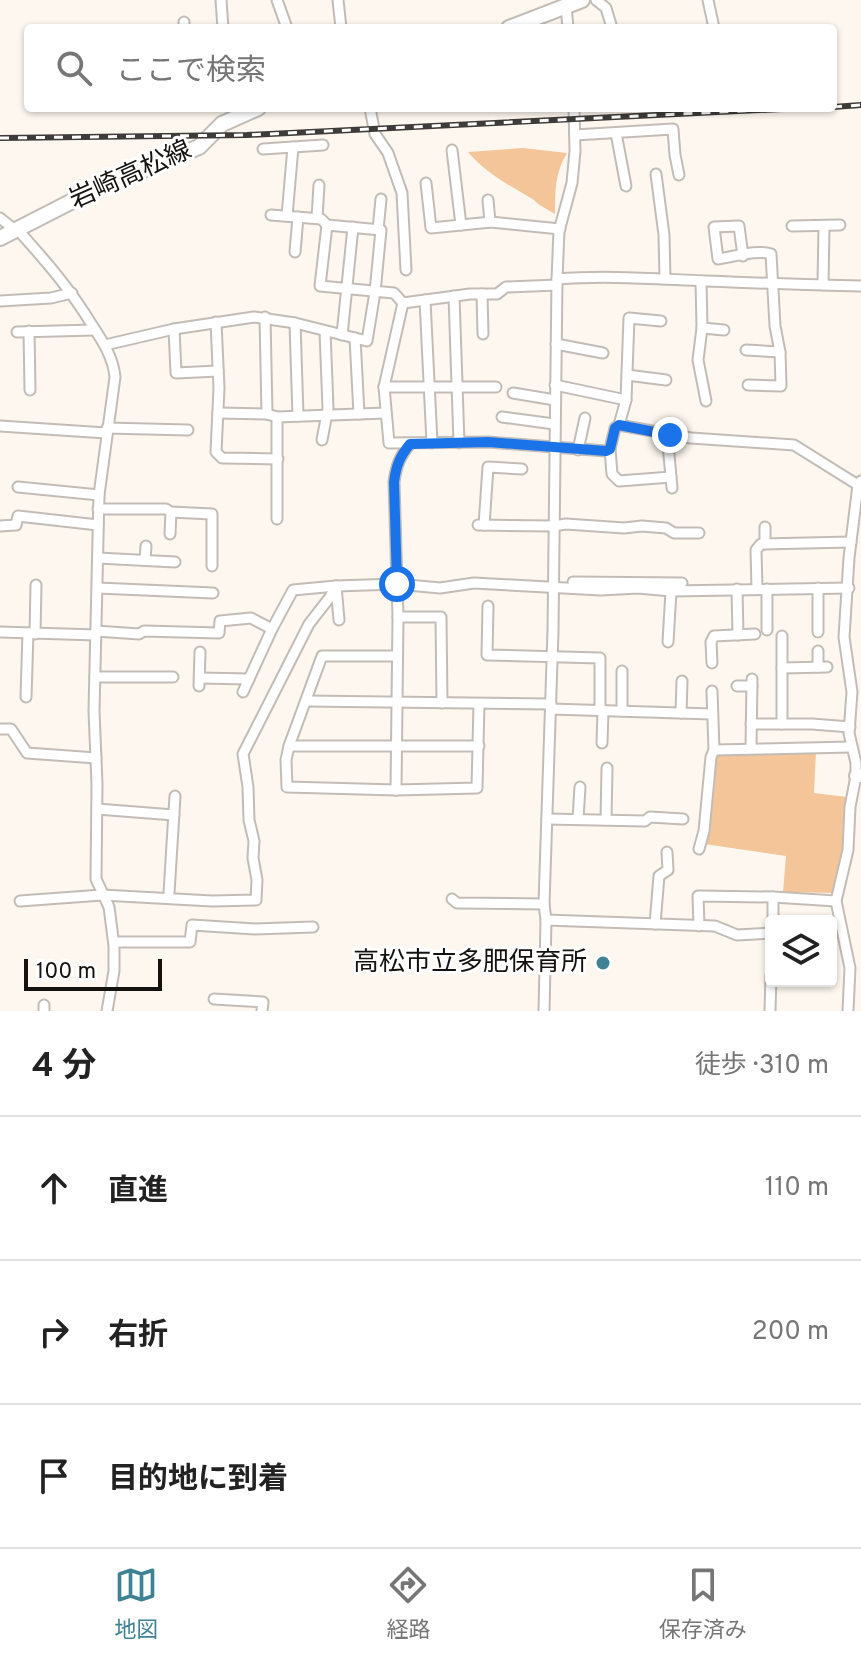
<!DOCTYPE html>
<html lang="ja">
<meta charset="utf-8">
<style>
:root{--surface:#fff;--page:#f6f6f6;--text:#222;--muted:#767676;--line:#e0e0e0;--accent:#3f8293}
body{margin:0;font-family:Overpass,"Noto Sans JP",sans-serif;background:var(--page);color:var(--text)}
.controls{position:absolute;right:24px;bottom:24px;display:grid;overflow:hidden;border-radius:8px;box-shadow:0 2px 6px #0004}
.controls button{width:72px;height:72px;display:grid;place-items:center;padding:0;border:0;border-bottom:2px solid var(--line);background:var(--surface);color:var(--text);font:40px sans-serif}
.scale{position:absolute;left:24px;bottom:20px;width:138px;box-sizing:border-box;padding-left:8px;border:4px solid #14110f;border-top:0;font-size:22px;line-height:28px;white-space:nowrap;color:#14110f;-webkit-text-stroke:6px #fff;paint-order:stroke}
.stop{position:absolute;width:24px;height:24px;margin:-18px;border:6px solid #1a73e8;border-radius:50%;background:#fff}
.stop.end{background:#1a73e8;border-color:#fff;box-shadow:0 2px 8px #0008}
.list{margin:0;padding:0;list-style:none}
h2{display:flex;justify-content:space-between;align-items:center;height:104px;margin:0;padding:0 32px;font-size:34px}
h2 small{font-size:26px;font-weight:400;color:var(--muted)}
.list li{display:grid;grid-template-columns:52px 1fr auto;gap:24px;align-items:center;box-sizing:border-box;height:144px;padding:0 32px;border-top:2px solid var(--line)}
.list b{display:block;font-size:30px;white-space:nowrap}
.list em{font-size:26px;font-style:normal;color:var(--muted)}
.icon{flex:none;width:44px;height:44px;fill:none;stroke:currentColor;stroke-width:2;stroke-linecap:round;stroke-linejoin:round}
.map{position:relative;flex:none;width:861px;height:1011px;overflow:hidden}
.search{position:absolute;background:var(--surface);box-shadow:0 2px 6px #0004;left:24px;right:24px;top:24px;height:88px;display:flex;align-items:center;gap:20px;box-sizing:border-box;padding:0 28px;border-radius:8px;color:var(--muted);font-size:30px}
.sheet{height:536px;background:var(--surface)}
nav{display:flex;justify-content:space-around;align-items:center;box-sizing:border-box;height:112px;border-top:2px solid var(--line);background:var(--surface);font-size:22px;color:var(--muted)}
nav a{display:grid;justify-items:center;gap:4px}
nav .on{color:var(--accent)}
.map>svg:first-child{display:block}
.green{fill:#f4c598}
.lines{fill:none;stroke-linecap:round;stroke-linejoin:round}
.minor-casing{stroke:#c3bcb6;stroke-width:13}
.tertiary-casing{stroke:#c3bcb6;stroke-width:16}
.secondary-casing{stroke:#c3bcb6;stroke-width:18}
.minor{stroke:#fff;stroke-width:9}
.tertiary{stroke:#fff;stroke-width:12}
.secondary{stroke:#fff;stroke-width:14}
.rail-casing{stroke:#3e3b38;stroke-width:6}
.rail{stroke:#fff;stroke-width:3;stroke-dasharray:9;stroke-linecap:butt}
.route{stroke:#1a73e8;stroke-width:10}
.poi-dot{fill:#3f8293;stroke:#fff;stroke-width:3}
.labels{text-anchor:middle;dominant-baseline:central;stroke-width:6;stroke-linejoin:round;paint-order:stroke}
.street-label{font-size:26px;fill:#14110f;stroke:#fff}
.poi-label{font-size:26px;fill:#14110f;stroke:#fff;text-anchor:end}
</style>
<div class="map">
<svg width="861" height="1011" viewBox="0 0 861 1011">
<rect width="100%" height="100%" fill="#fef7f0"/>
<g class="green">
<path d="M523,148L567,153C555,172 555,192 555,214L538,204L534,200C511,186 485,173 468,152Z"/>
<polygon points="816,752 814,793 847,797 845,849 835,893 783,892 786,856 704,844 716,754"/>
</g>
<g class="lines">
<g class="minor-casing">
<g id="minor">
<polyline points="221,0 223,28"/>
<polyline points="277,0 287,28"/>
<polyline points="338,0 341,28"/>
<polyline points="596,0 606,8 612,28"/>
<polyline points="708,0 714,28"/>
<polyline points="566,6 568,28"/>
<polyline points="184,22 184,28"/>
<polyline points="370,108 375,134 388,153 402,193 406,270"/>
<polyline points="616,133 626,186"/>
<polyline points="575,135 673,129 675,155 679,175"/>
<polyline points="263,149 323,145"/>
<polyline points="452,150 461,225"/>
<polyline points="656,174 664,235 665,278"/>
<polyline points="426,183 431,228 491,222 560,229"/>
<polyline points="488,200 490,222"/>
<polyline points="287,216 293,147"/>
<polyline points="0,218 15,230"/>
<polyline points="317,218 319,185"/>
<polyline points="327,225 320,286 394,293 403,303"/>
<polyline points="792,226 840,225"/>
<path d="M17,229C45,260 71,290 92,325C103,342 113,357 115,377L99,495L94,711L97,784L96,879L109,907L114,946V971L107,1011"/>
<polyline points="378,230 381,199"/>
<polyline points="295,252 298,217"/>
<path d="M743,256L739,226L714,227L718,259C734,257 756,249 771,254L775,326L780,352L781,386L748,385"/>
<path d="M557,279C607,275 656,279 706,281C757,283 809,285 861,286"/>
<polyline points="701,281 702,328 698,360 706,401"/>
<polyline points="823,285 824,226"/>
<polyline points="482,294 483,334"/>
<polyline points="454,296 459,443"/>
<polyline points="425,300 432,443"/>
<polyline points="0,301 51,298 72,293"/>
<polyline points="403,303 384,387 389,443 488,442 606,451 610,449 615,428 619,425 691,438 794,445 858,485"/>
<polyline points="403,303 470,294 497,294 506,287 557,285"/>
<polyline points="265,317 267,414"/>
<polyline points="216,322 219,388 216,452 222,458 278,459"/>
<polyline points="295,323 298,416"/>
<polyline points="702,328 724,330"/>
<polyline points="174,329 176,373 218,371"/>
<polyline points="29,331 30,390"/>
<polyline points="17,332 95,330"/>
<polyline points="342,335 353,227"/>
<polyline points="355,338 359,414"/>
<polyline points="556,344 603,353"/>
<polyline points="105,345 174,329 254,317 295,323 367,341 375,292 381,230 327,225 321,219 271,215"/>
<polyline points="746,350 780,352"/>
<polyline points="627,375 666,380"/>
<polyline points="555,385 626,400"/>
<polyline points="384,387 496,387"/>
<polyline points="513,393 555,400"/>
<polyline points="218,413 267,414 277,417 386,413"/>
<polyline points="502,417 554,424"/>
<polyline points="619,425 626,400 629,318 661,321"/>
<polyline points="0,426 106,433"/>
<polyline points="107,428 188,430"/>
<polyline points="670,435 668,444 672,488"/>
<polyline points="322,440 328,408 325,331"/>
<polyline points="610,449 612,474 619,481 671,477"/>
<polyline points="578,450 585,418"/>
<polyline points="18,487 99,495"/>
<polyline points="98,509 166,509 171,512 212,514 212,566"/>
<polyline points="277,519 277,417"/>
<polyline points="478,525 553,526 566,524 624,528 642,526 666,528 674,533 699,533"/>
<polyline points="484,525 488,467 522,469"/>
<polyline points="0,526 16,525 18,516 98,525"/>
<polyline points="765,527 765,544"/>
<polyline points="170,534 171,512"/>
<polyline points="98,558 175,562"/>
<polyline points="145,560 146,546"/>
<polyline points="573,582 682,583"/>
<polyline points="336,586 339,620"/>
<polyline points="98,588 213,593"/>
<polyline points="818,588 818,632"/>
<polyline points="737,589 738,635"/>
<polyline points="757,589 756,550 761,544 851,542"/>
<polyline points="767,589 767,630"/>
<polyline points="488,606 487,655 600,658 600,711"/>
<polyline points="398,617 441,617 442,703"/>
<polyline points="96,631 139,634 144,631 219,633 220,621 251,618 272,629"/>
<polyline points="0,632 96,635"/>
<polyline points="35,634 36,585"/>
<polyline points="668,642 671,591"/>
<polyline points="397,656 322,656 289,746 286,760 287,787 396,790 477,788 479,704"/>
<polyline points="712,663 711,642 714,636 755,634"/>
<polyline points="818,667 818,651"/>
<polyline points="782,668 827,667"/>
<polyline points="95,677 173,677"/>
<polyline points="200,678 249,679"/>
<polyline points="199,686 200,652"/>
<polyline points="737,686 752,686"/>
<polyline points="712,691 714,750"/>
<polyline points="243,692 272,629 293,590 336,586 397,584 440,588 474,583 601,590 638,588 671,591 849,588"/>
<polyline points="26,697 28,633"/>
<polyline points="306,701 551,704"/>
<polyline points="551,709 712,714"/>
<polyline points="622,711 622,671"/>
<polyline points="681,713 682,681"/>
<polyline points="751,724 812,724 850,727"/>
<polyline points="782,724 782,636"/>
<polyline points="0,729 11,729 27,753 96,758"/>
<polyline points="602,743 603,711"/>
<polyline points="289,746 479,746"/>
<polyline points="751,748 752,679"/>
<path d="M396,790L398,617L394,482C396,466 400,456 410,444"/>
<polyline points="97,809 174,815"/>
<polyline points="547,819 645,821 650,817 683,819"/>
<polyline points="578,819 580,787"/>
<polyline points="606,820 607,768"/>
<polyline points="699,849 704,831 711,757 714,750 851,747"/>
<polyline points="169,893 175,796"/>
<polyline points="452,899 457,903 544,904"/>
<polyline points="20,901 102,895 212,901 256,900 257,880 253,858 254,841 249,820 248,787 243,754 309,624 330,597 336,586"/>
<polyline points="836,901 850,968 848,1011"/>
<polyline points="546,920 715,926 737,935 771,933"/>
<polyline points="773,921 773,897"/>
<polyline points="655,924 659,876 668,870 667,852"/>
<polyline points="699,926 698,896 773,897 836,901 848,850 850,807 856,776 856,763 849,733 852,692 844,637 849,558 858,485 861,481"/>
<polyline points="114,942 190,942 192,925 255,929 313,927"/>
<polyline points="214,999 263,1002 262,1011"/>
<polyline points="44,1011 44,1005"/>
<polyline points="544,1011 546,920 544,904 553,631 557,279 559,231 572,183 575,151 574,108"/>
<polyline points="770,1011 771,975"/>
</g>
</g>
<g class="tertiary-casing">
<polyline id="tertiary" points="856,776 861,776"/>
</g>
<g class="secondary-casing">
<g id="secondary">
<polyline points="509,28 582,0"/>
<polyline points="0,238 92,191 199,147 222,124 258,108"/>
</g>
</g>
<use href="#minor" class="minor"/>
<use href="#tertiary" class="tertiary"/>
<use href="#secondary" class="secondary"/>
<g class="rail-casing">
<g id="rail">
<polyline points="833,107 861,105"/>
<polyline points="0,138 247,135 802,108"/>
</g>
</g>
<use href="#rail" class="rail"/>
</g>
<g class="lines">
<path class="route" d="M397,584L394,482C396,466 400,456 410,444L488,442L606,451L610,449L615,428L619,425L670,435"/>
</g>
<circle class="poi-dot" cx="603" cy="963" r="8"/>
<g class="labels">
<g class="street-label">
<text transform="translate(131 176) rotate(-24)">岩崎高松線</text>
</g>
<g class="poi-label">
<text x="587" y="963">高松市立多肥保育所</text>
</g>
</g>
</svg>
<div class="controls">
<button><svg class="icon" aria-label="layers" viewBox="0 0 24 24"><path d="M12 4l9 5-9 5-9-5zM3 14l9 5 9-5"/></svg></button>
</div>
<div class="scale">100 m</div>
<div class="stop" style="left:397px;top:584px"></div>
<div class="stop end" style="left:670px;top:435px"></div>
<div class="search"><svg class="icon" aria-label="search" viewBox="0 0 24 24"><circle cx="10" cy="10" r="6"/><path d="M15 15l6 6"/></svg>ここで検索</div>
</div>
<section class="sheet">
<h2>4 分<small>徒歩 · 310 m</small></h2>
<ul class="list">
<li><svg class="icon" aria-label="ahead" viewBox="0 0 24 24"><path d="M12 20V5M6 11l6-6 6 6"/></svg><div><b>直進</b></div><em>110 m</em></li>
<li><svg class="icon" aria-label="right" viewBox="0 0 24 24"><path d="M7 20v-9h11M14 6l5 5-5 5"/></svg><div><b>右折</b></div><em>200 m</em></li>
<li><svg class="icon" aria-label="arrive" viewBox="0 0 24 24"><path d="M6 21V4h12l-3 4 3 4H6"/></svg><div><b>目的地に到着</b></div></li>
</ul>
</section>
<nav>
<a class="on"><svg class="icon" aria-label="map" viewBox="0 0 24 24"><path d="M3 6l6-2 6 2 6-2v14l-6 2-6-2-6 2zM9 4v14M15 6v14"/></svg>地図</a>
<a><svg class="icon" aria-label="directions" viewBox="0 0 24 24"><path d="M12 3l9 9-9 9-9-9zM9 14v-3h6M13 9l2 2-2 2"/></svg>経路</a>
<a><svg class="icon" aria-label="saved" viewBox="0 0 24 24"><path d="M7 4h10v16l-5-4-5 4z"/></svg>保存済み</a>
</nav>
